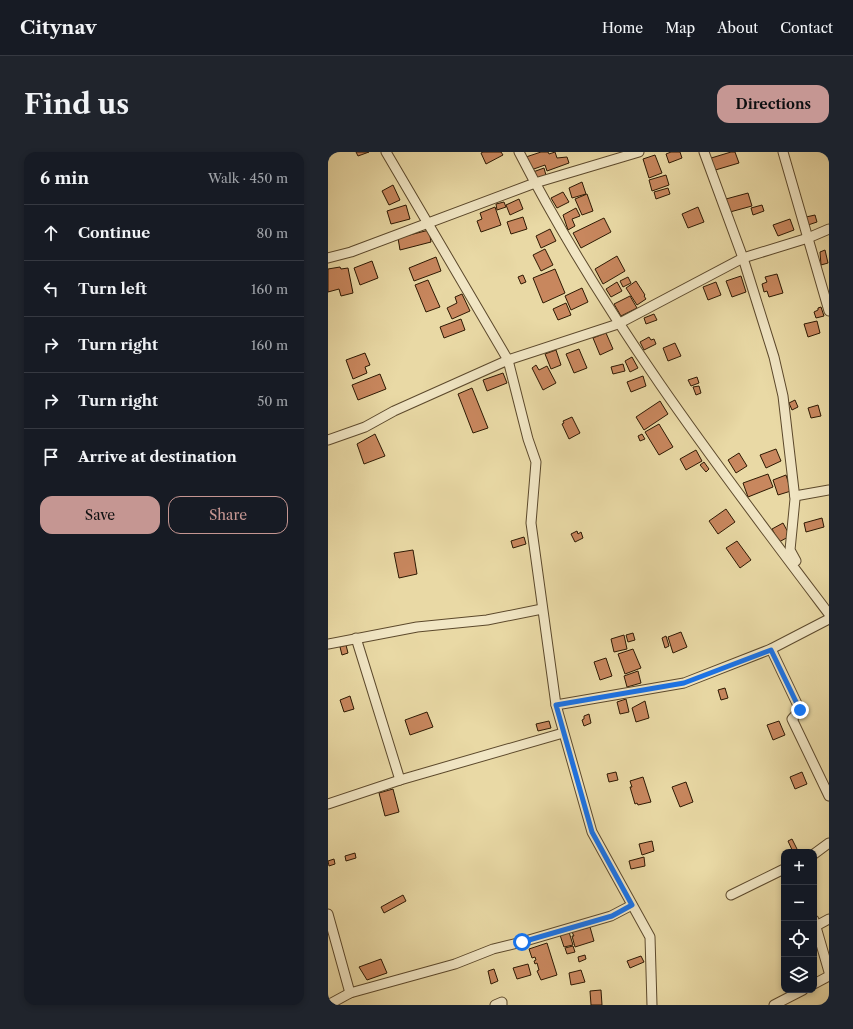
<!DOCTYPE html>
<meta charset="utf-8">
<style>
:root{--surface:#171b24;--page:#20242c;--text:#f1f3f6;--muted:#9ea1a6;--line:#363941;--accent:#c59692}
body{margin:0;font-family:"Libre Caslon Text",serif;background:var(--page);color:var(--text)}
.controls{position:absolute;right:12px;bottom:12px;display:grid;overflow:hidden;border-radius:8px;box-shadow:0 2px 6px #0003}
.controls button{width:36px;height:36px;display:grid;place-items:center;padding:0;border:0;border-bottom:1px solid var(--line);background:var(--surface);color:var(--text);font:20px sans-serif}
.stop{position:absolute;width:12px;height:12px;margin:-9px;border:3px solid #1a73e8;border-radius:50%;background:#fff}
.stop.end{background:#1a73e8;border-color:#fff;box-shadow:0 1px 4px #0008}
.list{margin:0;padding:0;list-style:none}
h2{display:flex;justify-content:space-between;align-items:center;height:52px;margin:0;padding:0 16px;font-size:17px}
h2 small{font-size:13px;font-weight:400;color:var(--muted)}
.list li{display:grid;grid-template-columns:26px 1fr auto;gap:12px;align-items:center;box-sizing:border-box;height:56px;padding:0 16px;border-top:1px solid var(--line)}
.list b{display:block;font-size:15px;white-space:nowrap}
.list em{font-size:13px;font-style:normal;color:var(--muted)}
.actions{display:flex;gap:8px;padding:12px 16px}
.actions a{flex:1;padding:9px 0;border:1px solid var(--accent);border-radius:12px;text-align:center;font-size:14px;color:var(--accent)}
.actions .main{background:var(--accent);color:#111}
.icon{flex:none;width:22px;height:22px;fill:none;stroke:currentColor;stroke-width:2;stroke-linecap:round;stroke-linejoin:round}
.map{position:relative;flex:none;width:501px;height:853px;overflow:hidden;border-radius:12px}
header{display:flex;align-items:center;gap:24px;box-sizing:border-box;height:56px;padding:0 20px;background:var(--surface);border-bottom:1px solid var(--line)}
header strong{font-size:19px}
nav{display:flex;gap:22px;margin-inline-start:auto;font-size:14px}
.intro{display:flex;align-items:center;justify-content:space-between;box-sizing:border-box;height:96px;padding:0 24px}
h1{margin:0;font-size:28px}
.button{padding:10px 18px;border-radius:12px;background:var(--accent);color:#111;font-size:14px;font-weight:700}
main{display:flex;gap:24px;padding:0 24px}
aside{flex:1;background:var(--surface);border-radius:12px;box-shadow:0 2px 6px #0003}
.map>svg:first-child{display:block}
.building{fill:#c8875e;stroke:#2d1903}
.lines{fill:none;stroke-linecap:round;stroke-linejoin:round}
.minor-casing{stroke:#5c492c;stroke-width:11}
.minor{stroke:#f1e6c4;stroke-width:9}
.route{stroke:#1a73e8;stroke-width:5}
</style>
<header>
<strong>Citynav</strong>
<nav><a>Home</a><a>Map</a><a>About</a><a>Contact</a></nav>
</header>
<div class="intro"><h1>Find us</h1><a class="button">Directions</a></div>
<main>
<aside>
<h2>6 min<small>Walk · 450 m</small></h2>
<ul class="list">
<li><svg class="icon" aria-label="ahead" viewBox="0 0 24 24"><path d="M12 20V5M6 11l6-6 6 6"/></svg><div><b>Continue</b></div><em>80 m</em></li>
<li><svg class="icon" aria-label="left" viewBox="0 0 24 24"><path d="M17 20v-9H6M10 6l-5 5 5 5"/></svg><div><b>Turn left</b></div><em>160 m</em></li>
<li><svg class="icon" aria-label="right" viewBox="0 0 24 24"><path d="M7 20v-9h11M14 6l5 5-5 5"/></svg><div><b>Turn right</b></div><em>160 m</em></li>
<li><svg class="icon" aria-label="right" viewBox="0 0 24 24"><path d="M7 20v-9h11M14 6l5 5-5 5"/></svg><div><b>Turn right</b></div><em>50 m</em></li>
<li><svg class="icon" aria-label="arrive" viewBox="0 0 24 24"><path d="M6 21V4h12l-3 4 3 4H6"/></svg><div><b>Arrive at destination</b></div></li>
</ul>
<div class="actions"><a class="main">Save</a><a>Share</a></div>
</aside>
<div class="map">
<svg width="501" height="853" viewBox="0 0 501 853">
<rect width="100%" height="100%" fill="#e9d9a5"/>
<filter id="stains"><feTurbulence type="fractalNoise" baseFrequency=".005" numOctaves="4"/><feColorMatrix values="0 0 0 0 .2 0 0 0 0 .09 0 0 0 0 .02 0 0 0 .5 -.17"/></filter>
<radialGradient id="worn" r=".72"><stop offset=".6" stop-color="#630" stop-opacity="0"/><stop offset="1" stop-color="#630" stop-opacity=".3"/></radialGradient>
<g class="building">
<polygon points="28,0 41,0 30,4"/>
<polygon points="155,0 173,0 175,3 158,12 153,1"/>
<polygon points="213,0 220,0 221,2 227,0 229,6 239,5 241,11 219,19 217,13 203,18 198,5"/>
<polygon points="343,0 352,0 354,6 341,11 338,2"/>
<polygon points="403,0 407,0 411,11 384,19 380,7"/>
<polygon points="327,3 334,21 321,26 315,7"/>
<polygon points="216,16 219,27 209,30 205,20"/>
<polygon points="338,23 341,33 324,39 321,28"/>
<polygon points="254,30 258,42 244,46 241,36"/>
<polygon points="65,33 72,48 61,53 54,39"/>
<polygon points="340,36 342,42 328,47 326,40"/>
<polygon points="235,40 241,50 229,56 223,46"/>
<polygon points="420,41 424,54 402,60 398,47"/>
<polygon points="259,42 265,59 254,63 247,47"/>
<polygon points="191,47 195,57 182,63 178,53"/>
<polygon points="176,50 178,55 169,58 168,52"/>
<polygon points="78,53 82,67 63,72 59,59"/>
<polygon points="434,53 436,59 425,63 423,56"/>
<polygon points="167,55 173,73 153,80 149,69 154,67 152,61"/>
<polygon points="370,55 376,70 360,76 354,62"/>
<polygon points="248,56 252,64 244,67 247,74 240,78 235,63"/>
<polygon points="487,63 489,70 480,73 478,65"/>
<polygon points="195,65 199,77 183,82 179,70"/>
<polygon points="276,66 283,80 253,96 245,81"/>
<polygon points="462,67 466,78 450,84 445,73"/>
<polygon points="222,77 228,89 213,96 208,84"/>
<polygon points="101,78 103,90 72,98 70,86"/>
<polygon points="217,97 225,113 213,119 205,103"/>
<polygon points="497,98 500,111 493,113 492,100"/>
<polygon points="289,104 297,119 275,132 267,117"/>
<polygon points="108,105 113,119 86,129 81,116"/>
<polygon points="44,109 50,126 32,133 26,116"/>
<polygon points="12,115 13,117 20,116 25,141 13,144 11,137 0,140 0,117"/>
<polygon points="227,117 237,141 215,151 205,126"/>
<polygon points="449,122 455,141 441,145 439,139 436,140 434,132 439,130 437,125"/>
<polygon points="195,123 198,130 193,132 190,125"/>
<polygon points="413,124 418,140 404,145 398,129"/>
<polygon points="300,125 303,131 295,135 292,129"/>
<polygon points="100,128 112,155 98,160 87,133"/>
<polygon points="308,129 317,143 316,144 318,147 309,153 298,136"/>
<polygon points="289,130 294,139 283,145 278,137"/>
<polygon points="388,130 393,143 380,148 375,135"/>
<polygon points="254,136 260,150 243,158 237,144"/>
<polygon points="134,142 142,159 124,167 119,156 129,151 127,145"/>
<polygon points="302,144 309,156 293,164 286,152"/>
<polygon points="238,151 243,163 230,168 225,157"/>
<polygon points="493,155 496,164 488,166 486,160 490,158 490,156"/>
<polygon points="326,162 329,168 318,172 316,166"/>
<polygon points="133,167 137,178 116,186 112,175"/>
<polygon points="489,169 492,181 480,185 476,172"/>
<polygon points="278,181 285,197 272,203 265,186"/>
<polygon points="321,185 323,188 326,187 328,192 316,198 312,190"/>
<polygon points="347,191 353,204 340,209 335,196"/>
<polygon points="251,197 259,216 246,221 238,202"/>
<polygon points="228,198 233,213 223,217 217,202"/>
<polygon points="37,201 42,213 37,215 39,221 25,227 18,208"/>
<polygon points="304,205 310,216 302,220 297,209"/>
<polygon points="295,212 297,219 285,222 283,215"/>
<polygon points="208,213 211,218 219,214 228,231 215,238 204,216"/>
<polygon points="175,221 179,231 159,239 155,228"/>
<polygon points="52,222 58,237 30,248 24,233"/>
<polygon points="315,224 318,234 303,240 299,230"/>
<polygon points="369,225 371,231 363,234 360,228"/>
<polygon points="371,234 373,241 368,243 365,235"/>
<polygon points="144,236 160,276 145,281 130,242"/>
<polygon points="467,248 470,255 464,258 461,251"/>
<polygon points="332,249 340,262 316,278 308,265"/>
<polygon points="490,253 493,264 483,266 480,256"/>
<polygon points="244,265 252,281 241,287 234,272 236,271 235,269"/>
<polygon points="331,272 345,295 331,303 317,280"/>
<polygon points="47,282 57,304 36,312 29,292"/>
<polygon points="314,282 317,287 312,289 310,284"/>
<polygon points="448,297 453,309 438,316 432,303"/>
<polygon points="368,298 374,309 358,318 352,307"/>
<polygon points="411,301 419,314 408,321 400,308"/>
<polygon points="376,310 381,317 378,320 372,313"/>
<polygon points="440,322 445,335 420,345 415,331"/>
<polygon points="458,323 463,339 450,343 445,328"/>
<polygon points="398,357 407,370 390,382 381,369"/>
<polygon points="494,366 496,375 478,380 476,371"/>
<polygon points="455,371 462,384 451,390 444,377"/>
<polygon points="249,379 250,382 253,380 255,386 247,390 243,382"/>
<polygon points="196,385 198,392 185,396 183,389"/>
<polygon points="409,389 423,408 412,416 398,396"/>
<polygon points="85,398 89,422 71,426 66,401"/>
<polygon points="353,480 359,495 345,501 340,485"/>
<polygon points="305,481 307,488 300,490 298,483"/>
<polygon points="296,483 299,497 286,500 283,487"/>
<polygon points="338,484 341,494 337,496 334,486"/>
<polygon points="18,493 20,501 14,503 12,495"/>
<polygon points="305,497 313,516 297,522 290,502"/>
<polygon points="278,506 284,524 272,528 266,510"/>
<polygon points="310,519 313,531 299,535 296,524"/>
<polygon points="397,536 400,546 393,548 390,538"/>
<polygon points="22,544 26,557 16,560 12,548"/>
<polygon points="298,547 301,560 292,562 289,550"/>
<polygon points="317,549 321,566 308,570 304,556"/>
<polygon points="99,560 105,575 82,583 77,568"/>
<polygon points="261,562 263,571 256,574 254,568 256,567 256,564"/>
<polygon points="221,569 223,576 210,579 208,572"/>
<polygon points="451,569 457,583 445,588 439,573"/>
<polygon points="288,620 290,628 281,630 279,622"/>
<polygon points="474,620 479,632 467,637 462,625"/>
<polygon points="315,625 323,650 310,653 309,651 307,652 302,635 304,635 302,629"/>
<polygon points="358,630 365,650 352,655 344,635"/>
<polygon points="65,637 71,660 57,664 51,641"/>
<polygon points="464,687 470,699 468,700 465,700 460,689"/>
<polygon points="324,689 326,699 314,703 311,692"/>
<polygon points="27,701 28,706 18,709 17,704"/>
<polygon points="316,705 317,714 303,717 301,709"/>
<polygon points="6,707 7,712 1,714 0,709"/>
<polygon points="75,743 78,749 56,761 53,755"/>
<polygon points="262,775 266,789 247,795 244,784 246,784 244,780"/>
<polygon points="241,780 245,793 236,795 232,783"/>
<polygon points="219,791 229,823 213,828 209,819 211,818 209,811 207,812 206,809 208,808 207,805 204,806 201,797"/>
<polygon points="245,794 247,800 239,802 237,796"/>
<polygon points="257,803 258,807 251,810 250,805"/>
<polygon points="313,804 316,810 302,816 299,809"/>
<polygon points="53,807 59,821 39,828 31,815"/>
<polygon points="200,812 203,823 189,827 185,816"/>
<polygon points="166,817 170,829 163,832 160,819"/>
<polygon points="253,818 257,830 243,833 241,821"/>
<polygon points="273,838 274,853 263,853 262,839"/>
</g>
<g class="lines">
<g class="minor-casing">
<g id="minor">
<polyline points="58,0 180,208 200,287 208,310 203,371 228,553 264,680 322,785 324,853"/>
<path d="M191,0C276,166 389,314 501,462"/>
<polyline points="376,0 415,106 446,205 455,244 467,347 462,398 468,409"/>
<polyline points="455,0 501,159"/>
<polyline points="0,106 23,100 207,31 311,0"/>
<polyline points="0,288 37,275 66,259 180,208 290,172 415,106 480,86 501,77"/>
<polyline points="467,344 501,338"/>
<polyline points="28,486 72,628"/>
<polyline points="0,492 89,475 159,468 214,457"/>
<polyline points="443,497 472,558 464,567 501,644"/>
<polyline points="228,553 356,531 443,497 501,467"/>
<polyline points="0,652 72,628 235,581"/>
<polyline points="486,702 501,691"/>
<polyline points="403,743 456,717"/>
<polyline points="0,762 22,841"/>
<polyline points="486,768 501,820"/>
<polyline points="488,774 501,767"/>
<polyline points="486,832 501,824"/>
<polyline points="0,853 22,841 127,812 165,797 194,790 283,764 304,753"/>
<polyline points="167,853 174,850 174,853"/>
<polyline points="446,853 475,838"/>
</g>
</g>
<use href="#minor" class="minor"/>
</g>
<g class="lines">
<polyline class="route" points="194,790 284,764 304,753 264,680 228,553 356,531 443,498 472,558"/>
</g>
<rect width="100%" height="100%" filter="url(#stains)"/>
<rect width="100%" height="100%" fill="url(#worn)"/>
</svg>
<div class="controls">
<button>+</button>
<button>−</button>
<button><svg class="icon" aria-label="locate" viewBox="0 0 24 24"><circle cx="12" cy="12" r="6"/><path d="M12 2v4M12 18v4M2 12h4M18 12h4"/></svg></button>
<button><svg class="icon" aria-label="layers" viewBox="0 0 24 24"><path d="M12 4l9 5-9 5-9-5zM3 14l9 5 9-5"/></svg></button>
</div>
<div class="stop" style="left:194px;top:790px"></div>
<div class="stop end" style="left:472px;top:558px"></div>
</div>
</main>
